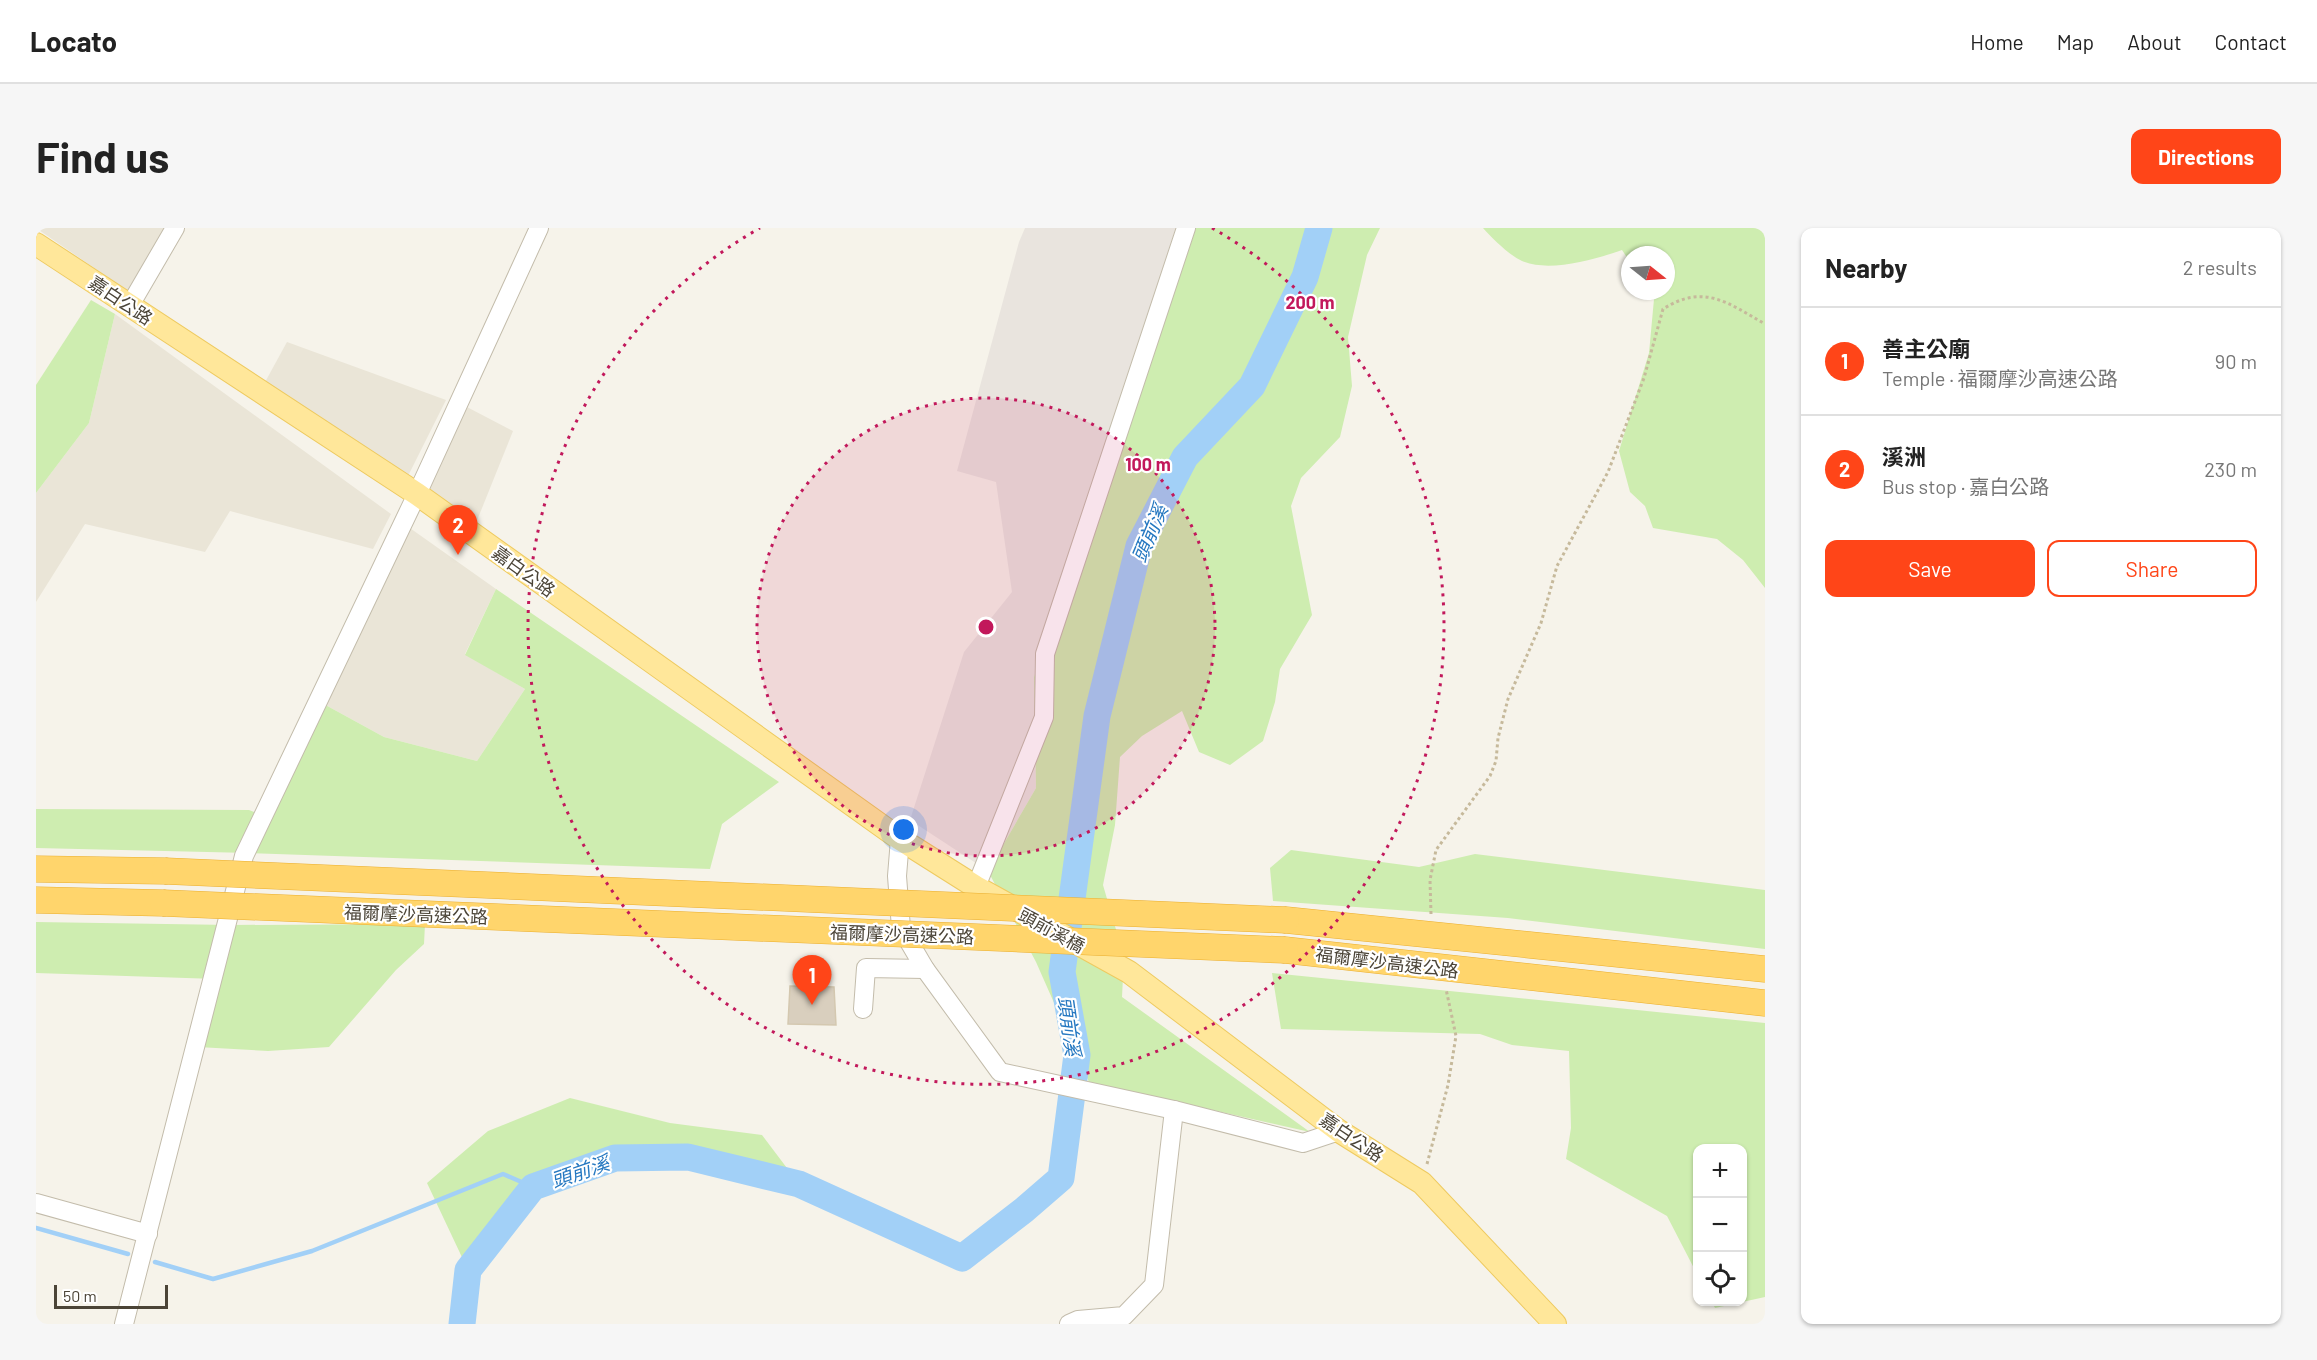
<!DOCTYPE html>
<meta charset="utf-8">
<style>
:root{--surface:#fff;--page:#f6f6f6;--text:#222;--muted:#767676;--line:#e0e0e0;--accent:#ff4518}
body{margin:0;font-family:Barlow,"Noto Sans TC",sans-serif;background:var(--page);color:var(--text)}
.controls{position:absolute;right:18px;bottom:18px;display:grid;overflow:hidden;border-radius:12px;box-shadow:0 2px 4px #0004}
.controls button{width:54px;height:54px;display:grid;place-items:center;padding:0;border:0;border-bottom:2px solid var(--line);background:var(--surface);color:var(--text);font:30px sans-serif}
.compass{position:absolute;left:1585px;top:18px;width:54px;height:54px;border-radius:50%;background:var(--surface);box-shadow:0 2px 4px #0004;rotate:107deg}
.scale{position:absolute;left:18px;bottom:15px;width:114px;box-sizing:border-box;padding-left:6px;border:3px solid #4b4437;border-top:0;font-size:16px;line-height:21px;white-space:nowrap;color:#4b4437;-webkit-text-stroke:4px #fff;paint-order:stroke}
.you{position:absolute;left:868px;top:602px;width:21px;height:21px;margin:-15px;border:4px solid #fff;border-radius:50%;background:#1a73e8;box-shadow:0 0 0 9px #1a73e833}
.badge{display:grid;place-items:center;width:39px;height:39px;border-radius:50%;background:var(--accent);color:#fff;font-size:20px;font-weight:700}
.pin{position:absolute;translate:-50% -50px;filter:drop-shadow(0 2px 3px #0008)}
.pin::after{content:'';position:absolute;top:32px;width:21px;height:18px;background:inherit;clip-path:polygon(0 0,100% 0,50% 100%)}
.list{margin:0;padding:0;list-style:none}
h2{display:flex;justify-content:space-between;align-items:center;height:78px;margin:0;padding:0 24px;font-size:26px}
h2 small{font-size:20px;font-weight:400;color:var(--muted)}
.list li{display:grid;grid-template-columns:39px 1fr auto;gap:18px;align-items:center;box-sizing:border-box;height:108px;padding:0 24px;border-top:2px solid var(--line)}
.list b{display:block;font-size:22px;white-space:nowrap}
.list p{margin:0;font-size:20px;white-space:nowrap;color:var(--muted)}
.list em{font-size:20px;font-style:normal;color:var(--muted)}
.actions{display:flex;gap:12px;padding:18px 24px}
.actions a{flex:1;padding:14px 0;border:2px solid var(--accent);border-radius:12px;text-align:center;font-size:21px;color:var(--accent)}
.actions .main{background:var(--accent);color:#fff}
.icon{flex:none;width:33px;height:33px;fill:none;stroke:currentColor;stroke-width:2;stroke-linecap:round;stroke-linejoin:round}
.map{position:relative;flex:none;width:1729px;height:1096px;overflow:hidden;border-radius:12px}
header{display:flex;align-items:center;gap:36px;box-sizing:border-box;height:84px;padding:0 30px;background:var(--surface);border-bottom:2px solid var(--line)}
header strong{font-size:28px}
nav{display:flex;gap:33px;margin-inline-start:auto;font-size:21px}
.intro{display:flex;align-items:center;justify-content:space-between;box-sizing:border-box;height:144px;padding:0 36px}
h1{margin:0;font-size:42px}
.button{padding:15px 27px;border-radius:12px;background:var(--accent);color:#fff;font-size:21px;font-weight:700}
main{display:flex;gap:36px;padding:0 36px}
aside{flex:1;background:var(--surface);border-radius:12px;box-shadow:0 2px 4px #0004}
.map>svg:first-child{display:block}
.residential{fill:#eae5d7}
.industrial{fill:#e9e4de}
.green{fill:#ceedb0}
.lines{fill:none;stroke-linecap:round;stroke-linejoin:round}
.stream{stroke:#a2d0f7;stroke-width:4.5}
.river{stroke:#a2d0f7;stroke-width:27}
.building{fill:#d9cfbe;stroke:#d4c8b0;stroke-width:1.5}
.minor-casing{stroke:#c3bcab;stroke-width:20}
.major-casing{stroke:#eeca60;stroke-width:24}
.highway-casing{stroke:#ebaf2f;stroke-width:27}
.path{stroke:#c6b99b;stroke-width:3;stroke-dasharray:3 3;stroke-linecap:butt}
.minor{stroke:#fff;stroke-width:18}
.major{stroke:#ffe79a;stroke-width:22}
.highway{stroke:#ffd56c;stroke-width:26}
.highway-bridge-casing{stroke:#ebaf2f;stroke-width:27;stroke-linecap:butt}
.highway-bridge{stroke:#ffd56c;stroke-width:26}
.ring{fill:none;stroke:#c2185b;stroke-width:3;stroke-dasharray:3 6}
.labels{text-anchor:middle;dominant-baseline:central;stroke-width:4.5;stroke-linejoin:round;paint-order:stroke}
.street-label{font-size:18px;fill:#4b4437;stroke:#fff}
.water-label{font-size:20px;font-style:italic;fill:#2578c1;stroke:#fff}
.centre{fill:#c2185b;stroke:#fff;stroke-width:3}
.ring-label{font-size:18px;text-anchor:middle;font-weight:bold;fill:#c2185b;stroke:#fff;stroke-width:4.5;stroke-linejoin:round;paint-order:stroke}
</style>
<header>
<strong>Locato</strong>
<nav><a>Home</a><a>Map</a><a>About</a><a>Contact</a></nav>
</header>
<div class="intro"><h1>Find us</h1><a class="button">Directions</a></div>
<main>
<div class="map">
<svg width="1729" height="1096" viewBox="0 0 1729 1096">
<rect width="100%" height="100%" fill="#f6f3ea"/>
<g class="residential">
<polygon points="0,0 140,0 102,70"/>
<polygon points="79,86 355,286 337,321 194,283 169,324 49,296 0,374 0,265 53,195"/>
<polygon points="251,114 410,172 368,256 228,156"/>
<polygon points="429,178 477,203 436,305 386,269"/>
<polygon points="371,298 460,361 429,426 489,461 441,533 348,509 284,474"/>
</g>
<polygon class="industrial" points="989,0 1157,0 998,449 1000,560 952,643 874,592 928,424 976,364 960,254 921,243 983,14"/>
<g class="green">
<polygon points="1157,0 1344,0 1331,27 1312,109 1316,158 1304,209 1265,250 1255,278 1276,387 1244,441 1239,474 1227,513 1194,537 1163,524 1146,483 1106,508 1084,529 1079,597 1067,657 1088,729 1086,769 1274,904 1053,854 1000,734 952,643 1000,560 998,449"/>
<path d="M1447,0H1729V360L1707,332L1681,311L1617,300L1609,278L1594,264L1583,223L1613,125L1618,71L1613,63H1630V27H1594V34L1586,22C1560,31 1513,45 1486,33C1473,27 1457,11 1447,0Z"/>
<polygon points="55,72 79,86 53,195 0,265 0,157"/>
<polygon points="460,361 743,554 686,596 674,641 214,625 0,620 0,581 213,582 231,589 284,474 348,509 441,533 489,461 429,427"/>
<polygon points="1255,622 1383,639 1439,626 1729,662 1729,721 1472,690 1237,673 1234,640"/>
<polygon points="0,694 195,697 389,696 388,716 360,742 293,819 232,823 162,819 180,751 0,745"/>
<polygon points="1236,745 1729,795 1729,1069 1679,1080 1676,1074 1706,1074 1706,920 1662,920 1661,1046 1631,988 1530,931 1535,900 1533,823 1476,817 1444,806 1245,801"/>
<polygon points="534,870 634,895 726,907 763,956 652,929 579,930 497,959 432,1042 391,955 452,903"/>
</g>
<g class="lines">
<g class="stream">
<polyline points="0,1000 92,1026"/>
<polyline points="119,1034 177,1051 276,1023 467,946 497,959"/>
</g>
<polyline class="river" points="426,1096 432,1042 497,959 579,930 652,929 763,956 926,1030 988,982 1025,950 1041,827 1026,744 1061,488 1103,318 1149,229 1216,158 1269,49 1283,0"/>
</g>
<polygon class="building" points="754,758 798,759 800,797 752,796"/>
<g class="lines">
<g class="minor-casing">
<g id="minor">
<polyline points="93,79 139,0"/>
<polyline points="864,611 861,648 865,700 889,741 964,844 1138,882 1267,915 1303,903"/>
<polyline points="940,659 1008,489 1009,426 1150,0"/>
<polyline points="827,781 830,740 889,741"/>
<polyline points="0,975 112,1006"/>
<polyline points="88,1096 208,628 381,266 503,0"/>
<polyline points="1033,1096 1042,1092 1088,1088 1118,1057 1138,882"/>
</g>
</g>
<g class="major-casing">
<polyline id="major" points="0,16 381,266 864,611 940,659 1093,744 1303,903 1386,955 1519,1096"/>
</g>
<g class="highway-casing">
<g id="highway">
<polyline points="0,641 129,643"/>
<polyline points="0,672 127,675"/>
<polyline points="1250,692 1729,741"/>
<polyline points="1249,722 1729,775"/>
</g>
</g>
<g class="path">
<path d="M1395,686L1394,652L1400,622L1454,548L1460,533L1462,510L1472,471L1505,395L1521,338L1572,244L1608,150L1627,81C1668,55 1692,75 1729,96"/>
<polyline points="1391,936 1412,857 1420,808 1410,761"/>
</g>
<use href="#minor" class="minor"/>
<use href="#major" class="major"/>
<use href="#highway" class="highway"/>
<g class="highway-bridge-casing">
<g id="highway-bridge">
<polyline points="129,643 1250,692"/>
<polyline points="127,675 1249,722"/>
</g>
</g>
<use href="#highway-bridge" class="highway-bridge"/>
</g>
<circle cx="950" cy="399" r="229" fill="#c2185b" fill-opacity=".12"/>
<g class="ring">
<circle cx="950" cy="399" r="229"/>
<path d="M1176 0A458 458 0 1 1 724 0"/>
</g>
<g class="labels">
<g class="street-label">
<text transform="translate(85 72) rotate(34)">嘉白公路</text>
<text transform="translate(488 343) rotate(36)">嘉白公路</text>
<text transform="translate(380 686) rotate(2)">福爾摩沙高速公路</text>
<text transform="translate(1016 702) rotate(29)">頭前溪橋</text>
<text transform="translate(866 706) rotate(2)">福爾摩沙高速公路</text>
<text transform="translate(1351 734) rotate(7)">福爾摩沙高速公路</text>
<text transform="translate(1316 909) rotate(34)">嘉白公路</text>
</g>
<g class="water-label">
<text transform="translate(1113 305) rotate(-67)">頭前溪</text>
<text transform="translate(1034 798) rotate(82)">頭前溪</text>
<text transform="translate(544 943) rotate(-19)">頭前溪</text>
</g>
</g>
<circle cx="950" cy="399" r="9" class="centre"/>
<g class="ring-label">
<text x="1274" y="81">200 m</text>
<text x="1112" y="243">100 m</text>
</g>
</svg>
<div class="controls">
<button>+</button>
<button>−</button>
<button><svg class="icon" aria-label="locate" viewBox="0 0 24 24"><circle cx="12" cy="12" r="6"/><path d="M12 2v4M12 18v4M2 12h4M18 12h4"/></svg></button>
</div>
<svg class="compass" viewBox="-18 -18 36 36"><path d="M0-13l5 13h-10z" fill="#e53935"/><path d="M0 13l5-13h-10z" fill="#767676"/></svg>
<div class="scale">50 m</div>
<div class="you"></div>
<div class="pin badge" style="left:776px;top:777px">1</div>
<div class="pin badge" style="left:422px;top:327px">2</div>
</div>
<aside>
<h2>Nearby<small>2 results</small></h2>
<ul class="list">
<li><span class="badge">1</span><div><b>善主公廟</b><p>Temple · 福爾摩沙高速公路</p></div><em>90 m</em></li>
<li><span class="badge">2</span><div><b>溪洲</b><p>Bus stop · 嘉白公路</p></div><em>230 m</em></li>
</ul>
<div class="actions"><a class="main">Save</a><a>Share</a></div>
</aside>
</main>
